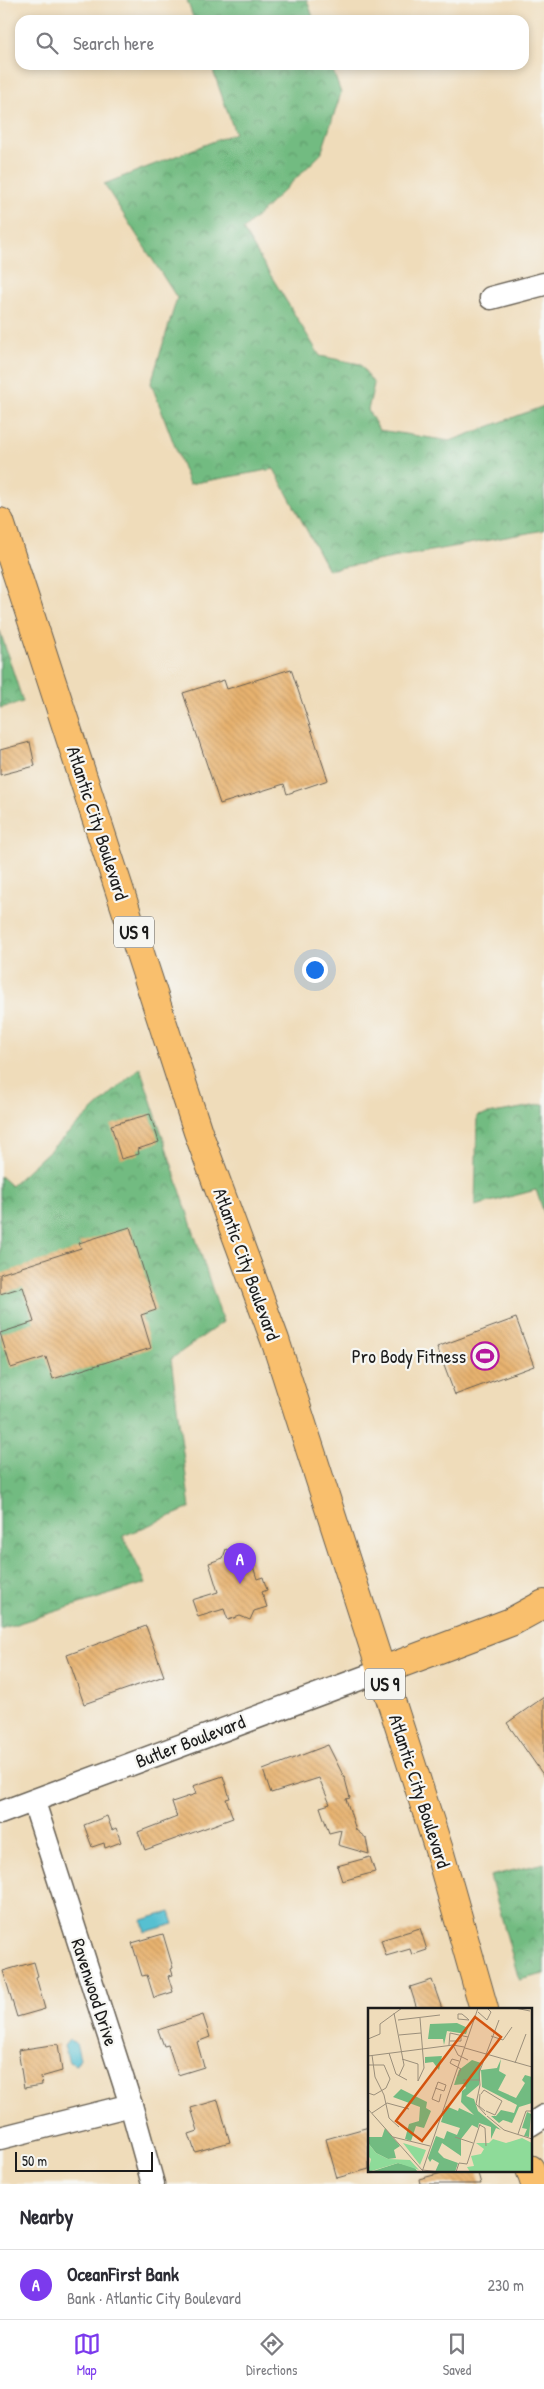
<!DOCTYPE html>
<meta charset="utf-8">
<style>
:root{--surface:#fff;--page:#f2f2f3;--text:#2b2b33;--muted:#7c7c81;--line:#e1e1e2;--accent:#7c3aed}
body{margin:0;font-family:"Patrick Hand",sans-serif;background:var(--page);color:var(--text)}
.scale{position:absolute;left:15px;bottom:12px;width:138px;box-sizing:border-box;padding-left:5px;border:2px solid #1c1c1c;border-top:0;font-size:14px;line-height:18px;white-space:nowrap;color:#1c1c1c;-webkit-text-stroke:4px #f6f6f2;paint-order:stroke}
.you{position:absolute;left:314px;top:969px;width:18px;height:18px;margin:-12px;border:4px solid #fff;border-radius:50%;background:#1a73e8;box-shadow:0 0 0 8px #1a73e833}
.badge{display:grid;place-items:center;width:32px;height:32px;border-radius:50%;background:var(--accent);color:#fff;font-size:16px;font-weight:700}
.pin{position:absolute;translate:-50% -41px;filter:drop-shadow(0 1px 2px #0008)}
.pin::after{content:'';position:absolute;top:26px;width:18px;height:15px;background:inherit;clip-path:polygon(0 0,100% 0,50% 100%)}
.list{margin:0;padding:0;list-style:none}
h2{display:flex;justify-content:space-between;align-items:center;height:65px;margin:0;padding:0 20px;font-size:21px}
h2 small{font-size:16px;font-weight:400;color:var(--muted)}
.list li{display:grid;grid-template-columns:32px 1fr auto;gap:15px;align-items:center;box-sizing:border-box;height:70px;padding:0 20px;border-top:1px solid var(--line)}
.list b{display:block;font-size:19px;white-space:nowrap}
.list p{margin:0;font-size:16px;white-space:nowrap;color:var(--muted)}
.list em{font-size:16px;font-style:normal;color:var(--muted)}
.icon{flex:none;width:28px;height:28px;fill:none;stroke:currentColor;stroke-width:2;stroke-linecap:round;stroke-linejoin:round}
.map{position:relative;flex:none;width:544px;height:2184px;overflow:hidden}
.search{position:absolute;background:var(--surface);box-shadow:0 2px 8px #0003;left:15px;right:15px;top:15px;height:55px;display:flex;align-items:center;gap:12px;box-sizing:border-box;padding:0 18px;border-radius:15px;color:var(--muted);font-size:19px}
.sheet{height:135px;background:var(--surface)}
nav{display:flex;justify-content:space-around;align-items:center;box-sizing:border-box;height:70px;border-top:1px solid var(--line);background:var(--surface);font-size:14px;color:var(--muted)}
nav a{display:grid;justify-items:center;gap:2px}
nav .on{color:var(--accent)}
.map>svg:first-child{display:block}
.forest{fill:url(#forest-crowns);stroke:#476c4e}
.water{fill:#56c0d1;stroke:#396e76}
.building{fill:url(#building-back-hatch)}
.lines{fill:none;stroke-linecap:round;stroke-linejoin:round}
.minor-casing{stroke:#665f53;stroke-width:25}
.major-casing{stroke:#665f53;stroke-width:30}
.highway-casing{stroke:#665f53;stroke-width:30}
.minor{stroke:#fff;stroke-width:22}
.major{stroke:#f9bf6d;stroke-width:28}
.highway{stroke:#f9bf6d;stroke-width:28}
.labels{text-anchor:middle;dominant-baseline:central;stroke-width:4.5;stroke-linejoin:round;paint-order:stroke}
.shield{fill:#f6f6f2;stroke:#5d5d5c;stroke-width:1}
.shield-label{font-size:18px;font-weight:bold;fill:#1c1c1c}
.street-label{font-size:19px;fill:#1c1c1c;stroke:#f6f6f2}
.poi-label{font-size:19px;fill:#1c1c1c;stroke:#f6f6f2;text-anchor:end}
.inset-road{fill:none;stroke:#9b8f7b;stroke-width:1}
.view{fill:#d4530e;fill-opacity:0.15;stroke:#d4530e;stroke-width:2.5}
.inset-edge{fill:none;stroke:#1c1c1c;stroke-width:2.5}
</style>
<div class="map">
<svg width="544" height="2184" viewBox="0 0 544 2184">
<defs>
<pattern id="forest-crowns" width="20" height="18" patternUnits="userSpaceOnUse" patternTransform="scale(1.25)"><rect width="20" height="18" fill="#72bb81"/><path d="M2 6a3 3 0 1 1 6 0M12 15a3 3 0 1 1 6 0" fill="none" stroke="#5d9769"/></pattern>
<pattern id="building-back-hatch" width="6" height="6" patternUnits="userSpaceOnUse" patternTransform="scale(1.25)"><rect width="6" height="6" fill="#e7b26f"/><path d="M-1 5l2 2M0 0l6 6M5-1l2 2" fill="none" stroke="#c69860"/></pattern>
</defs>
<rect width="100%" height="100%" fill="#f6f6f2"/>
<filter id="ink" filterUnits="userSpaceOnUse"><feTurbulence type="fractalNoise" baseFrequency=".02" numOctaves="2"/><feDisplacementMap in="SourceGraphic" scale="10" xChannelSelector="R" yChannelSelector="G"/><feConvolveMatrix kernelMatrix="1 2 1 2 8 2 1 2 1" color-interpolation-filters="sRGB"/></filter>
<filter id="wash" filterUnits="userSpaceOnUse"><feTurbulence type="fractalNoise" baseFrequency=".0096" numOctaves="4" result="noise"/><feDisplacementMap in="SourceGraphic" scale="20" xChannelSelector="R" yChannelSelector="G"/><feGaussianBlur stdDeviation="1.12" result="paint"/><feColorMatrix in="noise" values="0 0 0 0 0 0 0 0 0 0 0 0 0 0 0 0 0 1.4 0 .05"/><feComposite in="paint" operator="in"/></filter>
<g filter="url(#wash)">
<rect width="100%" height="100%" fill="#efdcba"/>
<g class="forest">
<polygon points="187,0 307,0 314,20 194,20"/>
<polygon points="211,65 331,65 341,93 321,154 243,230 320,356 360,364 374,384 368,410 379,430 450,441 544,406 544,530 328,570 274,469 189,484 151,383 177,298 104,184 235,133"/>
<polygon points="0,631 23,702 0,708"/>
<polygon points="140,1067 223,1322 171,1359 190,1508 123,1536 146,1583 0,1629 0,1176 11,1186"/>
<polygon points="544,1104 544,1213 536,1190 475,1206 477,1116"/>
<polygon points="544,1863 544,1974 519,1980 490,1876"/>
</g>
<g class="water">
<polygon points="170,1912 174,1924 145,1932 142,1920"/>
<polygon points="69,2040 76,2043 80,2058 76,2065 69,2062 64,2046"/>
</g>
<g id="blocks">
<g class="building">
<polygon points="291,669 328,780 287,794 284,784 220,804 183,693 224,680 227,689"/>
<polygon points="30,742 35,766 0,775 0,750"/>
<polygon points="150,1114 159,1142 138,1149 139,1154 121,1159 111,1125"/>
<polygon points="130,1227 156,1310 141,1315 151,1348 53,1379 46,1357 11,1368 0,1333 34,1322 23,1287 0,1294 0,1274 81,1248 79,1243"/>
<polygon points="516,1318 534,1366 455,1395 437,1347"/>
<polygon points="226,1549 236,1554 248,1550 257,1579 263,1577 267,1590 262,1592 267,1607 254,1611 250,1620 240,1616 228,1620 224,1609 198,1617 192,1600 218,1592 209,1563 223,1558"/>
<polygon points="146,1626 164,1676 84,1704 67,1655"/>
<polygon points="544,1697 544,1776 507,1723"/>
<polygon points="328,1745 345,1779 350,1798 346,1799 356,1830 366,1838 369,1854 338,1845 341,1830 329,1833 320,1807 330,1804 319,1778 271,1793 263,1770"/>
<polygon points="223,1776 230,1798 226,1799 233,1818 145,1850 138,1832 177,1817 172,1802 196,1794 193,1786"/>
<polygon points="107,1816 112,1830 116,1828 121,1842 105,1848 104,1843 92,1847 84,1825"/>
<polygon points="370,1857 375,1872 342,1881 337,1866"/>
<polygon points="420,1928 427,1950 412,1955 410,1949 386,1956 381,1940"/>
<polygon points="163,1934 173,1968 171,1969 173,1975 168,1976 173,1992 154,1998 147,1975 142,1976 132,1943"/>
<polygon points="34,1962 38,1976 36,1977 45,2009 17,2017 3,1971"/>
<polygon points="432,1980 442,2009 417,2009 410,1987"/>
<polygon points="203,2015 210,2037 197,2042 204,2067 178,2075 168,2045 164,2046 158,2030"/>
<polygon points="58,2044 62,2071 41,2077 42,2085 24,2088 18,2050"/>
<polygon points="218,2100 230,2142 195,2152 189,2134 198,2131 191,2108"/>
<polygon points="369,2127 369,2169 337,2178 326,2139"/>
<polygon points="453,2170 477,2170 481,2184 420,2184 419,2179"/>
</g>
</g>
</g>
<g filter="url(#ink)">
<use href="#blocks" fill-opacity="0" stroke="#665f53" stroke-width="1"/>
<g class="lines">
<g class="minor-casing">
<g id="minor">
<polyline points="491,298 544,284"/>
<polyline points="34,1802 131,2105 153,2184"/>
<polyline points="0,1813 381,1671"/>
<polyline points="530,2125 544,2116"/>
<polyline points="0,2138 131,2105"/>
</g>
</g>
<g class="major-casing">
<polyline id="major" points="381,1671 511,1622 544,1604"/>
</g>
<g class="highway-casing">
<g id="highway">
<polyline points="0,522 198,1132 275,1340 439,1850 484,2009"/>
<polyline points="530,2169 535,2184"/>
</g>
</g>
<use href="#minor" class="minor"/>
<use href="#major" class="major"/>
<use href="#highway" class="highway"/>
</g>
</g>
<defs>
<g id="stadium-ring" transform="scale(1.4375)"><circle r="9.5" fill="#f6f6f2" stroke="#b5179e" stroke-width="1.5"/><path d="M0-5a6.5 5 0 1 0 0 10a6.5 5 0 1 0 0-10ZM-3.5-1.8h7v3.6h-7Z" fill="#b5179e"/></g>
</defs>
<g fill-rule="evenodd">
<use href="#stadium-ring" x="485" y="1356"/>
</g>
<g class="labels">
<g class="shield">
<rect x="114" y="916.5" width="40" height="31" rx="4"/>
<rect x="365" y="1668.5" width="40" height="31" rx="4"/>
</g>
<g class="shield-label">
<text x="134" y="932">US 9</text>
<text x="385" y="1684">US 9</text>
</g>
<g class="street-label">
<text transform="translate(98 823) rotate(72)">Atlantic City Boulevard</text>
<text transform="translate(247 1264) rotate(70)">Atlantic City Boulevard</text>
<text transform="translate(190 1741) rotate(-21)">Butler Boulevard</text>
<text transform="translate(420 1791) rotate(72)">Atlantic City Boulevard</text>
<text transform="translate(95 1992) rotate(72)">Ravenwood Drive</text>
</g>
<g class="poi-label">
<text x="466" y="1356">Pro Body Fitness</text>
</g>
</g>
<g transform="translate(368 2008)">
<rect width="164" height="164" fill="#efdcba"/>
<path d="M89,15L100,20L98,26L79,23L76,37L75,31H60L62,16ZM74,48L71,62L65,54L57,55V49ZM133,51L131,63L138,67L130,82L148,90L157,75L154,72L157,67L164,69V95L151,99L144,115L135,112L131,115L123,108H128L133,102L146,105L149,97L114,79L113,62L129,60ZM104,52L113,55L111,77L98,88L106,91L110,103L133,122L128,120L123,131V119L111,115L110,120L104,117L93,131V148L74,135L70,144L76,150L90,155L87,164H67L71,155L64,151L62,154L60,150L68,128L76,131L79,123L89,127L92,120L73,114L78,98L90,103L91,100L106,107L93,94L94,83L98,80L96,76L86,77L91,62ZM33,81L59,94L58,100L63,103L56,120L48,118L43,133L37,131L41,116L51,113L52,99L25,89ZM159,104L163,106L161,129L156,128L159,121L154,120ZM17,120L32,138L26,142L28,150L20,151L8,145L0,135V129H14ZM30,155L46,159L50,164H2Z" fill="#72bb81"/>
<path d="M154,130L164,135V164H102L99,159L106,158L103,148L113,146L116,141L108,135H121L125,131L138,135ZM0,135L8,145L20,151L42,152L51,162L30,155L0,164L3,151L0,148ZM35,135L58,142L52,157Z" fill="#8edb99"/>
<path class="inset-road" d="M147,0L162,3M110,4L119,12L123,4L119,0M26,5L36,57L31,68M94,6L100,11L101,12L90,11V6ZM30,12L72,7M12,16L34,0M31,27L53,25M123,28L135,32L144,19M0,31L12,26V16M82,33H93V26M81,37L82,25L100,29M85,37L90,47L100,52M97,40L164,59M21,45L28,66L39,72M4,47L7,69L16,87L21,110L31,119M0,48L85,37L96,39M34,51L50,56V73L56,60L52,10M147,55L158,26M0,57H16L22,71L18,80L6,87L0,85M90,68L93,61L82,55L84,51L91,53M95,72H112M67,80L76,83L78,77L70,74L64,91L71,94L73,86M112,86L111,98L117,103M113,86L116,82L134,93L127,107L118,103M0,101L54,162L74,164M4,105L19,95L41,101M118,107L108,96L112,77L111,65L131,12M119,108L136,122L164,131M112,117L117,120L118,138M150,126L158,103H164M25,129L62,138M87,129L105,135M54,164L110,0M88,164L91,155L99,156L112,116"/>
<path class="view" d="M107,9L133,29L54,133L28,113Z"/>
<rect width="164" height="164" class="inset-edge"/>
</g>
</svg>
<div class="scale">50 m</div>
<div class="you"></div>
<div class="pin badge" style="left:240px;top:1584px">A</div>
<div class="search"><svg class="icon" aria-label="search" viewBox="0 0 24 24"><circle cx="10" cy="10" r="6"/><path d="M15 15l6 6"/></svg>Search here</div>
</div>
<section class="sheet">
<h2>Nearby<small></small></h2>
<ul class="list">
<li><span class="badge">A</span><div><b>OceanFirst Bank</b><p>Bank · Atlantic City Boulevard</p></div><em>230 m</em></li>
</ul>
</section>
<nav>
<a class="on"><svg class="icon" aria-label="map" viewBox="0 0 24 24"><path d="M3 6l6-2 6 2 6-2v14l-6 2-6-2-6 2zM9 4v14M15 6v14"/></svg>Map</a>
<a><svg class="icon" aria-label="directions" viewBox="0 0 24 24"><path d="M12 3l9 9-9 9-9-9zM9 14v-3h6M13 9l2 2-2 2"/></svg>Directions</a>
<a><svg class="icon" aria-label="saved" viewBox="0 0 24 24"><path d="M7 4h10v16l-5-4-5 4z"/></svg>Saved</a>
</nav>
